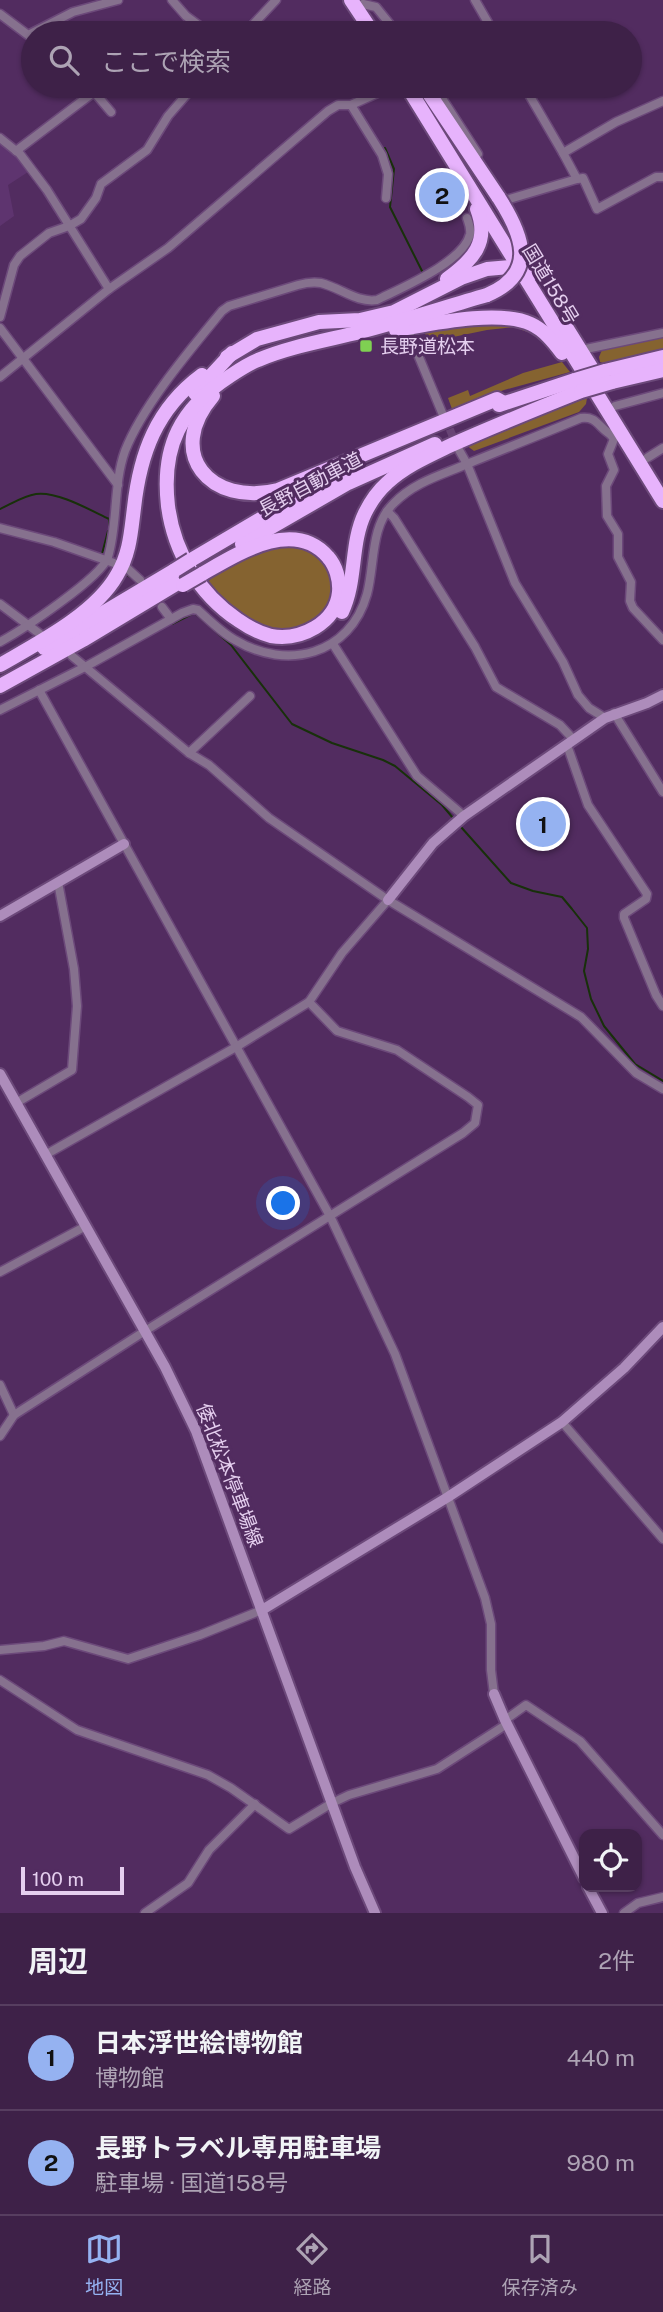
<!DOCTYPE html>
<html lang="ja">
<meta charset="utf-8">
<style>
:root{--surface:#3e2148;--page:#45294f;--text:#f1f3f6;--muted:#ada3b4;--line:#573e60;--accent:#95b2f1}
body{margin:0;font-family:"Public Sans","Noto Sans JP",sans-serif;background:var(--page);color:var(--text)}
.controls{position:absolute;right:21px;bottom:21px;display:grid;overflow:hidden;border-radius:14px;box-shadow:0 2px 5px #0004}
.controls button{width:63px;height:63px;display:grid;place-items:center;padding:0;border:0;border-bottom:2px solid var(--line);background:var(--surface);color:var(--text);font:35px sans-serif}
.scale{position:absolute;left:21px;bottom:18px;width:103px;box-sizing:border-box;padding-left:7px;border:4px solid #e5cfef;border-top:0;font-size:19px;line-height:24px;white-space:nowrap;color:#e5cfef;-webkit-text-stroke:5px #522c60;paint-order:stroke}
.you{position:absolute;left:284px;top:1204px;width:24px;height:24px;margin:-18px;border:5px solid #fff;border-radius:50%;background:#1a73e8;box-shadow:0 0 0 10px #1a73e833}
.badge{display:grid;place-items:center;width:46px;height:46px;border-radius:50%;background:var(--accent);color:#111;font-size:23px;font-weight:700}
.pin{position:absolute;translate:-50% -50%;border:4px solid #fff;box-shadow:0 2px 7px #0006}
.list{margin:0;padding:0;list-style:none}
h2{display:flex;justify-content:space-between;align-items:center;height:91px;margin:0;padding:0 28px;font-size:30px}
h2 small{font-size:23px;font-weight:400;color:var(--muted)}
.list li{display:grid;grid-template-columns:46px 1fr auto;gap:21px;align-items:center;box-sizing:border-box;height:105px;padding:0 28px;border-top:2px solid var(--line)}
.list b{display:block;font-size:26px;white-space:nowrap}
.list p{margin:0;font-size:23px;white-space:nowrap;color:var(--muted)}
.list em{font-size:23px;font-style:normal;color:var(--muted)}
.icon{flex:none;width:38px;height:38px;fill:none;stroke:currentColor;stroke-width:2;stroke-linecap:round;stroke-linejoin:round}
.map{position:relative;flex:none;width:663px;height:1913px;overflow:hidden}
.search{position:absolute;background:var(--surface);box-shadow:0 2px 5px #0004;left:21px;right:21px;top:21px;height:77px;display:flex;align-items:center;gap:18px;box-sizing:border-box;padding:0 24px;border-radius:38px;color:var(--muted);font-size:26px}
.sheet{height:301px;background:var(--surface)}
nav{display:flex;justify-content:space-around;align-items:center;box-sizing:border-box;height:98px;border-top:2px solid var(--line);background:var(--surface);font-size:19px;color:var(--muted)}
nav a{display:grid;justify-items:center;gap:4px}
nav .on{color:var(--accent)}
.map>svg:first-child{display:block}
.built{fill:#5e346f}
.green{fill:#856330}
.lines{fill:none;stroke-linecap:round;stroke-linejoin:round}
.stream{stroke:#18300a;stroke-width:2}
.street-tunnel{stroke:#684475;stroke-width:8;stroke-dasharray:8 4;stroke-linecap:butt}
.street-casing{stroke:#6c497a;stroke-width:11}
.secondary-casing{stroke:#6c497a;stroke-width:14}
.highway-casing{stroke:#6c497a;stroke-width:18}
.street{stroke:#86718e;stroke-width:8}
.secondary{stroke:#ad8cbb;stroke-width:10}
.highway{stroke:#e7b3fc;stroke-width:14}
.highway-bridge-casing{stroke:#6c497a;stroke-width:18;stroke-linecap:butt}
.highway-bridge{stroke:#e7b3fc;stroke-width:14}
.poi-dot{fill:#7fd052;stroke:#522c60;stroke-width:2.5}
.labels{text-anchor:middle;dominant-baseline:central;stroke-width:6;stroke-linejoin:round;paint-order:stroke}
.street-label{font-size:19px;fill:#e5cfef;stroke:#522c60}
.poi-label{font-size:19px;fill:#e5cfef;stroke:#522c60;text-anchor:start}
</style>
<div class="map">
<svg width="663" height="1913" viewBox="0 0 663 1913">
<rect width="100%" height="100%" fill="#522c60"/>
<polygon class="built" points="0,142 14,152 28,169 28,172 8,185 14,216 0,226"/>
<g class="green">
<polygon points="490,322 531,327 541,337 514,327 487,330 429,342 423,329"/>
<polygon points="663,335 663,350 603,363 600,362 599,357 602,350"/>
<polygon points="562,362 570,372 504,390 452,409 448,398 468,390 470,396 523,373"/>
<polygon points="587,398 586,404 579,412 474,451 466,445 497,431"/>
<path d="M296,544C304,548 315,551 321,556C338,570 336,600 323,616C310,631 279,635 262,627C240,617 224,600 208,582L216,572L265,548Z"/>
</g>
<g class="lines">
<g class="stream">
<polyline points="385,148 394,169 390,207 423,273"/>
<path d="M0,509C11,504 23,496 36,494C57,491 90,510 109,519V526"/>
<polyline points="102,554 108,531"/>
<polyline points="127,575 136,581"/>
<polyline points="172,624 194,613 198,616 231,645 292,724 332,743 383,760 395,766 442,805 453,818"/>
<polyline points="461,827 511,883 533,891 562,897 572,909 587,928 588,949 584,971 591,999 604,1026 635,1064 663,1081"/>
</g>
<polyline class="street-tunnel" points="445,418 456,444"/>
<g class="street-casing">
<g id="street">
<polyline points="172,0 186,16 209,33"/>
<polyline points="475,0 494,33"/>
<polyline points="363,4 376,7 397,33"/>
<polyline points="0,14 28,35 73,12 118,0"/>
<polyline points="245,33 276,0"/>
<polyline points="89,86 111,112"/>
<polyline points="434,86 478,154"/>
<polyline points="524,86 563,153 616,122 663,101"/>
<polyline points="351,105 382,155 388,174 386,198"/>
<polyline points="0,138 20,154 47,190 109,289"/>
<polyline points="16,151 94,92"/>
<polyline points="563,153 577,179 583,178 597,209 656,177 663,177"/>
<polyline points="506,200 577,179"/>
<polyline points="0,317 14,265 20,256 49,233 69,226 81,219 96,198 101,184 147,150 168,116 194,86"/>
<polyline points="0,328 118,485"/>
<polyline points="409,333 443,415"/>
<polyline points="581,350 663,333"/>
<polyline points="0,377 109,289 168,248 328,111 338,105 351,105 393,86"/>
<polyline points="615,406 663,393"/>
<polyline points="610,434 614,439 608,454 614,470 606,486 607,516 618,534 618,557 631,582 630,601 633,608 663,640"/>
<polyline points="459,450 467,464 515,583 563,662 578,695 589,708 605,718"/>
<polyline points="647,458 663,448"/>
<polyline points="387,511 394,518 475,647 496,687 560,725 574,740"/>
<polyline points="0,528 54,542 114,563"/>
<polyline points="128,569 140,580"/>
<polyline points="0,604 40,634"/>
<polyline points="162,607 171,619"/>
<path d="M0,642C22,630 101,578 108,557C118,524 113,484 125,451C143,405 190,350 222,311L229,306L298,285C305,283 314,282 321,283C341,288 357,303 377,300C401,288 464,262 470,234C471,228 469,224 467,218"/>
<polyline points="333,644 417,776 464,816"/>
<polyline points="72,656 189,753 209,765 269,818 388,900 581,1017 636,1073 663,1089"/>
<polyline points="39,690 330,1216 395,1354 485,1598 491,1624 491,1670 494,1694"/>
<path d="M0,710L85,667L182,613L193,609L198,610C209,620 222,633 235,640C287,671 350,655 367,594C375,564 370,527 393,504C415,481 445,474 472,462C509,447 545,433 581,418C597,416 598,427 610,434L618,428"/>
<polyline points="614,713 663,792"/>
<polyline points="567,745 588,805 647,894 646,899 624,914 624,918 656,995 663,1006"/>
<polyline points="189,753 250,696"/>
<polyline points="16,1103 72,1070 77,1006 74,969 58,882"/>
<polyline points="45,1155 236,1047 309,1002 342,953 388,900"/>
<polyline points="0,1272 86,1226"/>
<polyline points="0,1385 14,1415"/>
<polyline points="562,1422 663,1539"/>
<polyline points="0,1436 14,1415 145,1331 463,1133 475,1123 478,1105 468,1097 397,1050 337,1031 309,1002"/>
<polyline points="0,1650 44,1646 64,1641 128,1659 200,1635 262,1610"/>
<polyline points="0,1680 77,1730 208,1775 231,1788 289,1829 332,1803 349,1795 437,1769 507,1724"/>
<polyline points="505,1720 526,1705 580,1741 663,1835"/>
<polyline points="145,1913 188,1883 209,1850 255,1804"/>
<polyline points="624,1913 638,1903 663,1897"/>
</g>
</g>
<g class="secondary-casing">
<g id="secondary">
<polyline points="388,900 433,843 464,816 605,718 647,703 663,695"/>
<polyline points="0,916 124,844"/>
<polyline points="0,1074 165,1367 196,1431 355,1867 375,1913"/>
<polyline points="262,1610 448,1497 562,1422 624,1368 663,1327"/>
<polyline points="494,1694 505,1720 584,1878"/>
<polyline points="588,1887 602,1913"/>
</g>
</g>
<g class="highway-casing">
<g id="highway">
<polyline points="351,0 373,33"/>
<polyline points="407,86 663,501"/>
<polyline points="424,86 499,198"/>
<path d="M447,279C473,260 490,242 477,209"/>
<polyline points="566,327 594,372"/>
<path d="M396,330C431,324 498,309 531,324C544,330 553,341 562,353"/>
<polyline points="227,357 257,339 319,322 360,320 394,312 461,278 487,269 511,267 533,273"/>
<polyline points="605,371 663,357"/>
<polyline points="612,382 663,370"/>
<polyline points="195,393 232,353"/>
<path d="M213,396C164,453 210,507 278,490L497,399L504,403"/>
<polyline points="499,405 575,380"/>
<polyline points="242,544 348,483 435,444"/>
<polyline points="191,560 286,504 355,468"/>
<path d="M202,574C237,554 294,517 328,557C336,566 340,580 339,592C336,623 301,641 271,636C260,633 248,627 238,620C199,594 174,552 168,506C161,446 181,408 230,376C239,370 248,364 258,360C287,347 328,340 360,332C403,321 445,307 487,295"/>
<path d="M342,612C357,580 350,544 365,513C371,501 378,491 387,483C404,467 426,457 447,447C491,427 536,409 581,391"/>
<polyline points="44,648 175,570"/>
<path d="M0,665C38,643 95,614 117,575C130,554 131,531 134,508C140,454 156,409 202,375"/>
<polyline points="0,686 83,640 181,581"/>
</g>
</g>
<use href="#street" class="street"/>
<use href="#secondary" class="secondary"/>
<use href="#highway" class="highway"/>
<g class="highway-bridge-casing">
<g id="highway-bridge">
<path d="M487,295C539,273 522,234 499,198"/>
<polyline points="575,380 605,371"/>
<polyline points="581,391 612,382"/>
<polyline points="175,570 191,560"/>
<polyline points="183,585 202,574"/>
</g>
</g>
<use href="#highway-bridge" class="highway-bridge"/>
</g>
<rect class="poi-dot" x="359" y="339" width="14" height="14" rx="3.5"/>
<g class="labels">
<g class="street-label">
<text transform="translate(551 284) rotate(59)">国道158号</text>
<text transform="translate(310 484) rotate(-28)">長野自動車道</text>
<text transform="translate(230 1475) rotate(69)">倭北松本停車場線</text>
</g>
<g class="poi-label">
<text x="380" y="346">長野道松本</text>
</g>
</g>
</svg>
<div class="controls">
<button><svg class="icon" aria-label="locate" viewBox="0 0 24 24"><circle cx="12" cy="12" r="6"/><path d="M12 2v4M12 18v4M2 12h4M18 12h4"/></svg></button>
</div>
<div class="scale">100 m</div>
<div class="you"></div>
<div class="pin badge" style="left:543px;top:824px">1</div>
<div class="pin badge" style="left:442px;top:195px">2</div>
<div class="search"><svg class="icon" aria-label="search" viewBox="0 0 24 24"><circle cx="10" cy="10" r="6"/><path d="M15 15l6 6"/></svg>ここで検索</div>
</div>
<section class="sheet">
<h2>周辺<small>2件</small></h2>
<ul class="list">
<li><span class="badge">1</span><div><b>日本浮世絵博物館</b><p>博物館</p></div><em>440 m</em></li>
<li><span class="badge">2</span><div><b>長野トラベル専用駐車場</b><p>駐車場 · 国道158号</p></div><em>980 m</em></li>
</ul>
</section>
<nav>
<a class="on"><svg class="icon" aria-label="map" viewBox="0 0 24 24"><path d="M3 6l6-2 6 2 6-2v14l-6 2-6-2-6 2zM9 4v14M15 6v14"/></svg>地図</a>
<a><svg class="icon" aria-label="directions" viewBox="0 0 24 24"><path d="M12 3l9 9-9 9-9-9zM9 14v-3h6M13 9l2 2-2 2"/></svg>経路</a>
<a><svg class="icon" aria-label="saved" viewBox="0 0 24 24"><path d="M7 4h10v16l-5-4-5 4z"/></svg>保存済み</a>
</nav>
